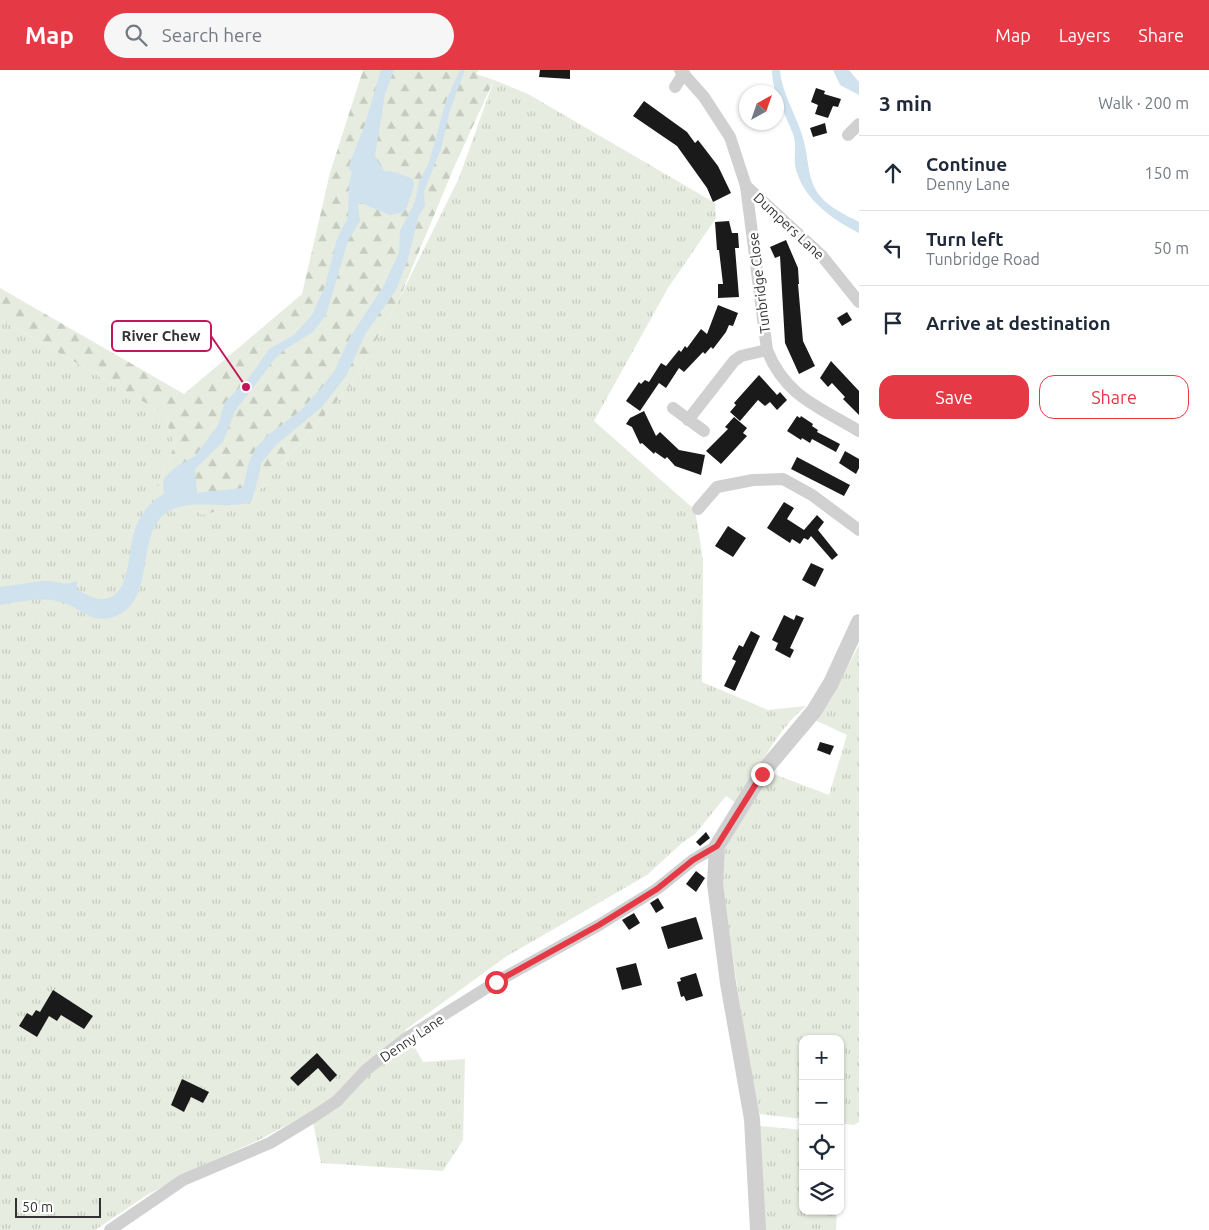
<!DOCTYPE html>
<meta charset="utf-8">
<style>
:root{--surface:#fff;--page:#f6f6f7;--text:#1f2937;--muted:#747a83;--line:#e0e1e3;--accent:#e63946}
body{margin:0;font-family:Ubuntu,sans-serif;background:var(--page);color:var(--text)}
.controls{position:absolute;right:15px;bottom:15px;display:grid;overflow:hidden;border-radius:10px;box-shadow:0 1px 4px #0004}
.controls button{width:45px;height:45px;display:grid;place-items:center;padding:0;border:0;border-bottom:1px solid var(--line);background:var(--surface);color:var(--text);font:25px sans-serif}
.compass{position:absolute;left:739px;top:15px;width:45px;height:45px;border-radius:50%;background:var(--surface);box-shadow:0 1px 4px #0004;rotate:40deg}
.scale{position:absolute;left:15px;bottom:12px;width:86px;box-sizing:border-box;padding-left:5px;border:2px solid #333;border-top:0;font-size:14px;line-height:18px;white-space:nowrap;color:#333;-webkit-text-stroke:4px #fff;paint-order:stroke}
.stop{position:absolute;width:15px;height:15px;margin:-11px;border:4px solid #e63946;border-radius:50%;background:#fff}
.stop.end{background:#e63946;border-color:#fff;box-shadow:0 1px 5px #0008}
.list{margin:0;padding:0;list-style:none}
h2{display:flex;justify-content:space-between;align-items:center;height:65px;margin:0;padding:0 20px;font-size:21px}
h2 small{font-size:16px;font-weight:400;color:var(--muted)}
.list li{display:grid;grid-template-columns:32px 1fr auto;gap:15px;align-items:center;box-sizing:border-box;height:75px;padding:0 20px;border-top:1px solid var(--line)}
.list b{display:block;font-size:19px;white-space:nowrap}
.list p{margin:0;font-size:16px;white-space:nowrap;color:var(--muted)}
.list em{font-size:16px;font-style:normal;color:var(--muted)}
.actions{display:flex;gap:10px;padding:15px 20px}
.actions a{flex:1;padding:11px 0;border:1px solid var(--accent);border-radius:15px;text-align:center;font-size:18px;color:var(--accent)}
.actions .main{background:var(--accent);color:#fff}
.icon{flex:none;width:28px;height:28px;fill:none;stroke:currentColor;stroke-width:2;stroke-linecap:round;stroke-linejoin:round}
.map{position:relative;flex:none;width:859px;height:1160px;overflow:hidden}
header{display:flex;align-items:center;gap:30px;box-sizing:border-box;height:70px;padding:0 25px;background:var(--accent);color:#fff}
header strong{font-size:24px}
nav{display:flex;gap:28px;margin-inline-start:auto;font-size:18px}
.search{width:350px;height:45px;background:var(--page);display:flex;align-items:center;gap:12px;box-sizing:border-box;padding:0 18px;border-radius:28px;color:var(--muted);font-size:19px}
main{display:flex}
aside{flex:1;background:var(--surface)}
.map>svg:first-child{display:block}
.grass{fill:url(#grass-tufts)}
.forest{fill:url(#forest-firs)}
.water{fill:#cfe2ee}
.building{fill:#1a1a1a}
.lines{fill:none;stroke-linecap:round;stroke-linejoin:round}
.minor{stroke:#d0d0d0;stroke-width:12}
.tertiary{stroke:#d0d0d0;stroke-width:16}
.route{stroke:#e63946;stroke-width:6}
.labels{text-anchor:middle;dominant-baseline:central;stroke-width:5;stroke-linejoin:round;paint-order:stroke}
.street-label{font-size:14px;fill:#333;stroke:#fff}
.leader{fill:none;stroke:#c2185b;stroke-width:2}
.callout-dot{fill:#c2185b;stroke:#fff;stroke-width:2}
.callout{fill:#fff;stroke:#c2185b;stroke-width:2}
.callout-label{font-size:15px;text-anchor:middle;font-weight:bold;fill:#333}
</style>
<header>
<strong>Map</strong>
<div class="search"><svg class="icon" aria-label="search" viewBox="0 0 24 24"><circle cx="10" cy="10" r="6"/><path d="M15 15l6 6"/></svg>Search here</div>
<nav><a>Map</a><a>Layers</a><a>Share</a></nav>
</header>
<main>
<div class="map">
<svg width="859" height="1160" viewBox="0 0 859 1160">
<defs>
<pattern id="grass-tufts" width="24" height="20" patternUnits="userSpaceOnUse" patternTransform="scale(1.25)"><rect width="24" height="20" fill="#e6ecdf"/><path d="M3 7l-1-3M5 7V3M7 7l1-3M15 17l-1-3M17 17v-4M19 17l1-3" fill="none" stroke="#c6cbc0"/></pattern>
<pattern id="forest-firs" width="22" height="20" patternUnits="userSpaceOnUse" patternTransform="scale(1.25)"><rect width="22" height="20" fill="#e6ecdf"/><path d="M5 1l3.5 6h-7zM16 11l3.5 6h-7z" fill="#c6cbc0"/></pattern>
</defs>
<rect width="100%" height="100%" fill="#fff"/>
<g class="grass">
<path d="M494,10L528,24L715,133L716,148L668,218L594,351L695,440L703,490L702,612L768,640L806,636C776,660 758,701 737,734L726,726L695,764L682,773L647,805L507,886L405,960L423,992L465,989L463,1070L443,1101L321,1093L311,1042L259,1070L195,1099L147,1125L95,1160H0V249L163,343L175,375L157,415L248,433L351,315L400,227L459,108Z"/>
<polygon points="859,575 859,1052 854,1055 840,1053 840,969 803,969 803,1049 760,1044 756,1038 719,798 727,773 771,703 829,725 847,665 815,650 830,630"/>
<polygon points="758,1056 803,1060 803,1141 837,1141 836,1160 765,1160"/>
</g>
<polygon class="forest" points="363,0 479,0 476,4 494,10 455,95 400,227 351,315 248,433 202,445 157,415 175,375 163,343 0,249 0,218 184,324 302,224 330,103"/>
<g class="water">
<path d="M381,0H394L385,24L375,86L384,101L395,102L413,109L414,117L406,139L404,142L390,145L361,133L358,135L360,151L348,171L326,245L313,262L284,280L274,290L235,341L223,372L195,399L197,423L243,418L249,392L256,378L268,365L300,341L322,317L335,300L350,267L383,217L399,183L400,161L415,132L419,112L429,92L446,31L460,0H465L450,40L441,79L424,121L425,136L419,145L408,189L396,220L366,263L346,306L322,337L277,374L262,392L252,431C224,444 177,420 156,454C139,482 152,538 110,548C89,553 76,534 57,531C39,527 18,532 0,535V517C14,515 29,513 43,511C57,510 62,517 77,511V520C84,523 92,528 99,529C132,531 127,483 134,463C139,446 149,432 164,424L163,410L174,398L195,386L218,355L225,332L249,308L269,279L294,265L312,245L325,216L337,169L348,147L349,113L352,102L348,98L365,54Z"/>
<path d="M772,0H780C782,26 800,50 805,76C809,94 808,112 821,127C830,138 846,145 859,152V163C831,149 801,127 795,95C794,85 797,74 793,64C785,42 772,24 772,0Z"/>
<polygon points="833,0 849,0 859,12 859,25 840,15"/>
</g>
<g class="building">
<polygon points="540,0 570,0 570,9 539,7"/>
<polygon points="816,18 825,21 824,24 841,29 838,37 833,36 828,48 815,44 818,35 811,32"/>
<polygon points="644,31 687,62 695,73 698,70 718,96 731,123 713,132 707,118 677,76 633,46"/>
<polygon points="825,53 827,63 813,67 810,58"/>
<polygon points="729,151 732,163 738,163 739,178 735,178 739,227 718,228 718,214 723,214 719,180 717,180 715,152"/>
<polygon points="786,170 798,198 799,214 798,214 803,271 815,296 799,304 785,273 780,186 775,188 770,177"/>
<polygon points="718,235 738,243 733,256 729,255 726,262 713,279 711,277 705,284 703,282 684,302 679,298 666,318 659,313 640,341 626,331 639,312 641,314 645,310 649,312 661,293 666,296 679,280 681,282 685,276 687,278 701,259 707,264"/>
<polygon points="847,242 852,250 842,256 837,248"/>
<polygon points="831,291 859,321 859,345 843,329 845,327 832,313 828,317 820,308"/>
<polygon points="759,305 777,325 780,322 787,330 777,340 770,332 765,336 758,330 740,351 730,342 736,335 734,333"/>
<polygon points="644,341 656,366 660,362 679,380 705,385 701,405 675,396 667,387 665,389 655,382 654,384 642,373 640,374 632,357 626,354 630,348"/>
<polygon points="797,346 800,348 801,346 813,354 812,356 818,360 817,362 840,374 836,382 812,369 810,373 802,368 801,370 787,361"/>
<polygon points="734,347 747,358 743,363 747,366 721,394 706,381 728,359 725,357"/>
<polygon points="845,381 859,389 859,398 856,404 839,393"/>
<polygon points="797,387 850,415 844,426 791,399"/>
<polygon points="784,432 794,438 787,449 804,460 817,445 824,452 818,460 838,485 832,490 811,466 808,470 804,468 800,474 792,469 790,473 767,458"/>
<polygon points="728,456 746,468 733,487 715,476"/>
<polygon points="811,493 824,499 815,517 802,510"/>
<polygon points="784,545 794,550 796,545 804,548 790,578 794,580 790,588 775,580 778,573 772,570"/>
<polygon points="751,561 760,566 735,621 724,616 736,591 732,589 739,575 743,577"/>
<polygon points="820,672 834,676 830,685 817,680"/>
<polygon points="706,762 710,768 700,776 696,772"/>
<polygon points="696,801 705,808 696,822 686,814"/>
<polygon points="658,828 664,838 656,843 650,833"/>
<polygon points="634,843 640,853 629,860 622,850"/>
<polygon points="696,847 703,869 668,879 661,857"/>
<polygon points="636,893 642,915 622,920 616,898"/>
<polygon points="696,903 703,926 686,931 684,926 681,927 677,912 681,911 680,908"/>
<polygon points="53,920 93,946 84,959 61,945 57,951 49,946 37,967 19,956 27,943 32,946 36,940 40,942"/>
<polygon points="317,983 337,1005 330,1012 318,998 298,1016 290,1008"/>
<polygon points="182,1009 209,1022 203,1033 191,1027 184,1042 171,1035"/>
</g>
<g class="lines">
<g class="minor">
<polyline points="680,0 704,27 730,67 746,116 822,186 859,232"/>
<polyline points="675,17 684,3"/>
<polyline points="848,65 859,54"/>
<path d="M746,116L767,280C785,326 819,337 859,361"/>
<polyline points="673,338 704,361"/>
<polyline points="688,350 734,291 741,286 767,280"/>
<polyline points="698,439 717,417 753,410 783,409 812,425 859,460"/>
<polyline points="110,1160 183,1110 270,1073 313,1047 337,1031 366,1000 405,969 496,912 599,855 657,819 693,790 717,776"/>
</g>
<polyline class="tertiary" points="758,1160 752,1049 728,913 715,814 717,776 762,703 814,641 831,613 859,552"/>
</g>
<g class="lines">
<polyline class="route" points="496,912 599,855 657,819 693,790 717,776 762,704"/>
</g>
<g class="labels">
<g class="street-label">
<text transform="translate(789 156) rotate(43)">Dumpers Lane</text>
<text transform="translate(759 213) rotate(-97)">Tunbridge Close</text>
<text transform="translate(412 968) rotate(-34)">Denny Lane</text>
</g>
</g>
<path class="leader" d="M246 317L211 266"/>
<circle class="callout-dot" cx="246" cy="317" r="5"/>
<rect class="callout" x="112" y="251" width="99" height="30" rx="5"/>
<g class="callout-label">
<text x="161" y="271">River Chew</text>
</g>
</svg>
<div class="controls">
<button>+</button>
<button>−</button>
<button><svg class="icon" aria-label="locate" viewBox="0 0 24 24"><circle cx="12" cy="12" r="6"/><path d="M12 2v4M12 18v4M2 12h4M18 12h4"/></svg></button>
<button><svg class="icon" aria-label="layers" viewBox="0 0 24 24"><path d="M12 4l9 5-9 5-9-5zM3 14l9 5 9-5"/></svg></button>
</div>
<svg class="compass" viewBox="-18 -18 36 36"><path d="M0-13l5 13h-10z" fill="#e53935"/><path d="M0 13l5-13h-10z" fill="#747a83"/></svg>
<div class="scale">50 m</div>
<div class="stop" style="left:496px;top:912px"></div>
<div class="stop end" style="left:762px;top:704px"></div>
</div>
<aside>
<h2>3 min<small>Walk · 200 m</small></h2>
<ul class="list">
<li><svg class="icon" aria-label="ahead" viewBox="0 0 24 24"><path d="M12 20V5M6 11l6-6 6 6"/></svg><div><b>Continue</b><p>Denny Lane</p></div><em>150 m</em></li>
<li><svg class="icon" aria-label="left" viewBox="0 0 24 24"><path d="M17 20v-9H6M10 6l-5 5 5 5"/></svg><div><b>Turn left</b><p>Tunbridge Road</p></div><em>50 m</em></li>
<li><svg class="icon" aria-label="arrive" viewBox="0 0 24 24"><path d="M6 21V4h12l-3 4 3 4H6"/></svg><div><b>Arrive at destination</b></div></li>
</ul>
<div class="actions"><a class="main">Save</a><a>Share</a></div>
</aside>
</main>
